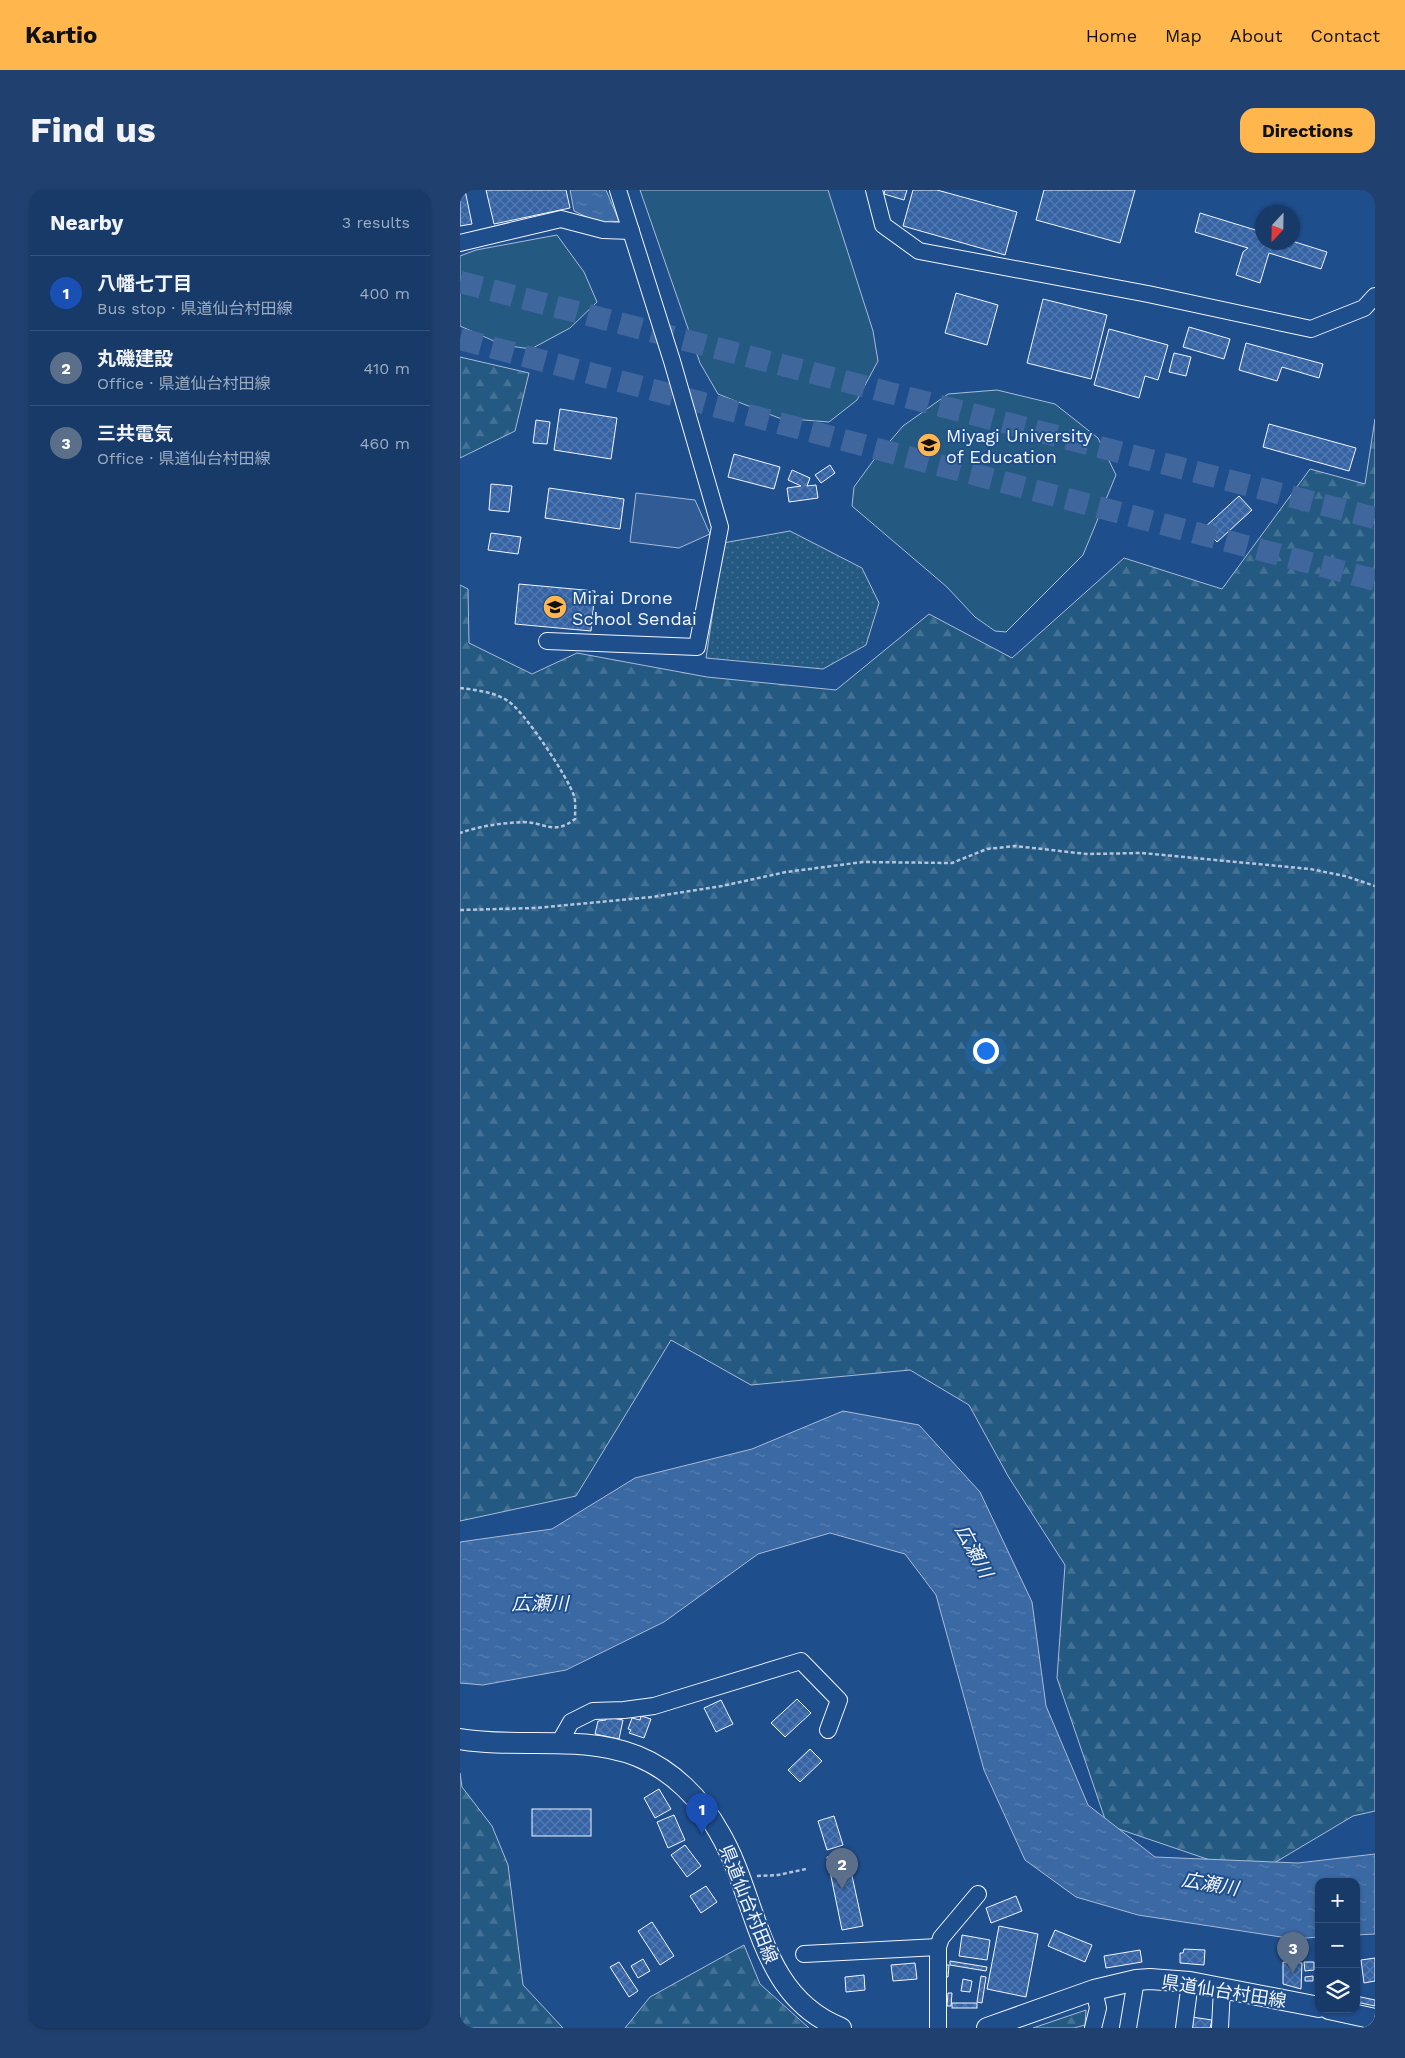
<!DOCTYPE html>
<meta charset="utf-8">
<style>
:root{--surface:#173a69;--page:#20416f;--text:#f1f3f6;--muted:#9eadc0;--line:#36547d;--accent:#ffb74d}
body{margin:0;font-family:"Work Sans","Noto Sans JP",sans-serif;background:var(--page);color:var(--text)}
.controls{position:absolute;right:15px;bottom:15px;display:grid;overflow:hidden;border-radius:10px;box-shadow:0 1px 4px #0004}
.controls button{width:45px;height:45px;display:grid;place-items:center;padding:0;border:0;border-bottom:1px solid var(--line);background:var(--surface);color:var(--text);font:25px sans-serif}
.compass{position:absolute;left:795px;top:15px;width:45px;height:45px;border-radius:50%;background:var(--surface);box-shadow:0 1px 4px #0004;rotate:202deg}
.you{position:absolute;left:525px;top:860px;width:18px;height:18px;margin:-12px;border:4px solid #fff;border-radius:50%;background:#1a73e8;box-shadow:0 0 0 8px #1a73e833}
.badge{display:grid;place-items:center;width:32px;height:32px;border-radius:50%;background:var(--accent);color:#fff;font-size:16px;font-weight:700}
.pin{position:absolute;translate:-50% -41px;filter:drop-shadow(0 1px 2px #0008)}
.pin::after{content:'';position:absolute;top:26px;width:18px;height:15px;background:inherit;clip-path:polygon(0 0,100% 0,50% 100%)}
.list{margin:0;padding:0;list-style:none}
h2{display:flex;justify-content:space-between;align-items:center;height:65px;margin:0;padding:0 20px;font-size:21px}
h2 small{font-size:16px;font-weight:400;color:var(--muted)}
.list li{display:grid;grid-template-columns:32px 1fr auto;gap:15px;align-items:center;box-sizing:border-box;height:75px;padding:0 20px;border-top:1px solid var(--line)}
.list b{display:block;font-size:19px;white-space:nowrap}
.list p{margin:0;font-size:16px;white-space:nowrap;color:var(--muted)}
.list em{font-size:16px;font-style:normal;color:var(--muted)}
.icon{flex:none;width:28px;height:28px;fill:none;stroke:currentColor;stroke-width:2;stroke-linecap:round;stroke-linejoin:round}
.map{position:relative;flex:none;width:915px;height:1838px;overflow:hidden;border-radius:15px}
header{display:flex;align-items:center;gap:30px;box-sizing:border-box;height:70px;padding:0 25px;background:var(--accent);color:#111}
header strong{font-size:24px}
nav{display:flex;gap:28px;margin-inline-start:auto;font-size:18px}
.intro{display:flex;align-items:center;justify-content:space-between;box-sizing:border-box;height:120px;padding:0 30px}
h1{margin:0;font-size:35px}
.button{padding:12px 22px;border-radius:15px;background:var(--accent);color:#111;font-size:18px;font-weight:700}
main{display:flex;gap:30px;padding:0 30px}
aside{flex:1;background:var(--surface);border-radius:15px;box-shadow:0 1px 4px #0004}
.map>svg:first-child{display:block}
.grass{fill:url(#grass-dots);stroke:#a8bbd7}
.forest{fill:url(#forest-firs);stroke:#a8bbd7}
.pitch{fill:#245a82;stroke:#a8bbd7}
.parking{fill:#305b95;stroke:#a8bbd7}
.water{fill:url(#water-ripples);stroke:#a8bbd7}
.building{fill:url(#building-cross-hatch);stroke:#f2f6ff}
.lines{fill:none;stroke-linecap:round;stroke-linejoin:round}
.highway-tunnel{stroke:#3f679d;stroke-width:22;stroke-dasharray:22 11;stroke-linecap:butt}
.minor-casing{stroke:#f2f6ff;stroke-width:18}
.major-casing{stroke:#f2f6ff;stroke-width:22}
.path{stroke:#b3c4dc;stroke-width:2.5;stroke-dasharray:4 2.5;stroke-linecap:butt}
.minor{stroke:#1f4e8c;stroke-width:16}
.major{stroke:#1f4e8c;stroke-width:20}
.labels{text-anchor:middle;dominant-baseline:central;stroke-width:4;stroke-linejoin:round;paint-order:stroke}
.poi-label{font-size:18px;fill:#f2f6ff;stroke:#1f4e8c;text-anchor:start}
.street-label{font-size:18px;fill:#f2f6ff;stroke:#1f4e8c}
.water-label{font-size:19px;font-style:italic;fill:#f2f6ff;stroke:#1f4e8c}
</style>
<header>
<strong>Kartio</strong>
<nav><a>Home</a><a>Map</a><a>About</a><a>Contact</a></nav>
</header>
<div class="intro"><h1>Find us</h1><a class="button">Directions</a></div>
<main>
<aside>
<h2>Nearby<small>3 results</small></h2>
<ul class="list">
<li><span class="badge" style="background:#1a4fb4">1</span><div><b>八幡七丁目</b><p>Bus stop · 県道仙台村田線</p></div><em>400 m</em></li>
<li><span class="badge" style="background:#5c6f8a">2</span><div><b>丸磯建設</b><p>Office · 県道仙台村田線</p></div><em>410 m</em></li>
<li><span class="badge" style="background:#5c6f8a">3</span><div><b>三共電気</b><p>Office · 県道仙台村田線</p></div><em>460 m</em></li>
</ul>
</aside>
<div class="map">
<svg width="915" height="1838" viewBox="0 0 915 1838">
<defs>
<pattern id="grass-dots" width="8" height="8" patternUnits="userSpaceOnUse" patternTransform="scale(1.25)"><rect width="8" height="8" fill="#245a82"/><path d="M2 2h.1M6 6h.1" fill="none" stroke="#447295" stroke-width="1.8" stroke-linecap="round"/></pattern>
<pattern id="forest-firs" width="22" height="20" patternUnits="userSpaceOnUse" patternTransform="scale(1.25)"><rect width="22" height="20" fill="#245a82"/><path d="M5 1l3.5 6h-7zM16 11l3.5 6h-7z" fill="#447295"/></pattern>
<pattern id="water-ripples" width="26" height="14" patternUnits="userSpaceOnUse" patternTransform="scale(1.25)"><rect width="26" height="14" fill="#3b69a3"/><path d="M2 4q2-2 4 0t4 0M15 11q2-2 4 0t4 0" fill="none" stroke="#587fb1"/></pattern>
<pattern id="building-cross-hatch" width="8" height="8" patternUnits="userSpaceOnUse" patternTransform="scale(1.25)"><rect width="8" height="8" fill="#3563a3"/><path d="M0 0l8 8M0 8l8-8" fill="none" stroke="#537ab1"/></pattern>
</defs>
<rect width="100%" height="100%" fill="#1f4e8c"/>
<polygon class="grass" points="330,341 402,378 419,413 406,455 363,479 246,468 263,353"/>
<g class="forest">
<polygon points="0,167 69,183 55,241 0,268"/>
<polygon points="915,229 915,1621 893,1626 794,1685 647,1635 597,1488 605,1375 548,1286 509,1215 450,1180 291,1195 211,1150 116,1306 0,1331 0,395 8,399 9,453 72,484 117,463 247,487 376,500 469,424 552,468 664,368 762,399 850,279 905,294"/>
<polygon points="0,1583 2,1597 32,1636 48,1675 63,1795 103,1838 0,1838"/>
<polygon points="284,1755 300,1794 349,1838 165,1838 190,1807"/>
<polygon points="626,1820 625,1835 614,1838 573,1838"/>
</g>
<g class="pitch">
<polygon points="180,0 368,0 413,141 418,171 397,210 369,232 319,228 258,204 240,173"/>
<polygon points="97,45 124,82 137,112 110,138 71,159 43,155 0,136 0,66 16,60"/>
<polygon points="537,200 595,214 638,248 656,285 623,365 546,442 535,441 515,427 487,397 392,316 394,297 413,271 443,236 488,204"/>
</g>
<polygon class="parking" points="176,303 235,310 250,344 219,358 170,352"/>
<g class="water">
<polygon points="110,0 146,0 159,31 142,34 114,21"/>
<polygon points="383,1221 459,1235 520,1302 572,1412 586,1516 628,1615 695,1667 838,1673 915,1664 915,1744 896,1745 896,1692 859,1692 859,1747 834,1749 678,1725 616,1707 565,1670 524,1580 476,1405 445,1364 370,1343 298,1364 204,1432 106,1480 23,1495 0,1493 0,1352 92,1339 175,1288 292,1259"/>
</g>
<g class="building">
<polygon points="0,0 5,0 12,34 0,36"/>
<polygon points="26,0 106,0 110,18 34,34"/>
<polygon points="425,0 447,0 444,10 424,4"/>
<polygon points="453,0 477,0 557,22 545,65 443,36"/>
<polygon points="584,0 675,0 660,53 576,30"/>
<polygon points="740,23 802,42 802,52 832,51 867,62 861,79 809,63 800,93 776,85 783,62 788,58 735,42"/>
<polygon points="496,103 538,115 527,155 485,143"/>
<polygon points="583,109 647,125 631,189 567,173"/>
<polygon points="729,137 770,149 764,169 723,157"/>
<polygon points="649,139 708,155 698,190 685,186 679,208 634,195"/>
<polygon points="786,153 863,174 859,188 822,177 817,191 779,180"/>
<polygon points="714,163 731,167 726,186 709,182"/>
<polygon points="100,219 157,228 151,269 94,260"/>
<polygon points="76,230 90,232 87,254 73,253"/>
<polygon points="809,234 896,258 889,281 803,257"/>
<polygon points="274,264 320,277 314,299 268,287"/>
<polygon points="370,275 375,283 361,293 355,285"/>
<polygon points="332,280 350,288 347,296 356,295 358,308 329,312 327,298 341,296 328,290"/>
<polygon points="31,294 52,296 49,322 29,320"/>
<polygon points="89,298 164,309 160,339 85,328"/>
<polygon points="779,306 792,320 757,352 744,338"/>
<polygon points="31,343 61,347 58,364 28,360"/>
<polygon points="59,394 135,401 131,441 55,434"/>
<polygon points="337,1509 351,1523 325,1547 311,1533"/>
<polygon points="261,1510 273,1534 256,1542 244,1518"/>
<polygon points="181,1526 191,1529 184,1548 169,1543 171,1540 168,1539 172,1528 180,1530"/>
<polygon points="147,1527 163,1530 159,1549 135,1544 138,1531 146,1530"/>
<polygon points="350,1559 362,1571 340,1592 328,1580"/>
<polygon points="199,1599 211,1619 195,1628 184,1608"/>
<rect x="72" y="1619" width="59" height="27"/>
<polygon points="214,1625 225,1650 208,1658 197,1632"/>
<polygon points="374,1626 383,1655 367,1660 358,1631"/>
<polygon points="225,1655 241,1676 227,1687 211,1665"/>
<polygon points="387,1663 403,1736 382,1740 367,1667"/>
<polygon points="246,1696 257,1712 241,1723 230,1706"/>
<polygon points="556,1706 562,1721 531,1733 526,1718"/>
<polygon points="192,1732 214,1766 200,1775 178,1741"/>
<polygon points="539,1736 578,1744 566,1807 527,1799"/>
<polygon points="595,1740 632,1755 625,1772 588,1756"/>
<polygon points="502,1745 530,1750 527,1770 499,1766"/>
<polygon points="724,1759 745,1760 744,1775 720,1773 720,1763 723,1763"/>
<polygon points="680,1760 682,1772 646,1778 644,1766"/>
<polygon points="915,1768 915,1791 904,1793 901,1770"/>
<polygon points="183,1769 190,1781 178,1788 171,1776"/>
<polygon points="490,1771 527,1777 526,1781 490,1775"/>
<polygon points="159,1772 178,1801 169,1807 150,1777"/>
<polygon points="823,1772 842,1773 841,1799 823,1794"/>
<polygon points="844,1772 854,1772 854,1780 845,1781"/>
<polygon points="455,1773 457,1789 433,1791 431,1775"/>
<polygon points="484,1775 489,1775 488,1787 484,1787"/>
<polygon points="404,1785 405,1800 386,1802 385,1787"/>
<polygon points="521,1786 526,1787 522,1813 517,1812"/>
<polygon points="853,1786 853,1791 845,1791 845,1787"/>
<polygon points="503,1789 512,1791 510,1802 501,1801"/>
<polygon points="488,1803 492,1803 491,1816 487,1816"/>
<polygon points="896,1806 915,1810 915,1816 896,1812"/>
<rect x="492" y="1813" width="25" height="5"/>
<polygon points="732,1827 752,1830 750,1838 730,1838"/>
</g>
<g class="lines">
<g class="highway-tunnel">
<polyline points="0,92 915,328"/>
<polyline points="0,149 915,390"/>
</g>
<g class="minor-casing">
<g id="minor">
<polyline points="414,0 423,35 459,61 688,104 851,139 904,118 915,106"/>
<polyline points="0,53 101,29 143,40 171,41"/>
<polyline points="87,451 237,457 260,337 212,171 158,0"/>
<polyline points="99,1553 111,1532 133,1521 164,1520 194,1516 341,1471 379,1510 368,1540"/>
<polyline points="344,1764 478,1757"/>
<polyline points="478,1838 478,1757 481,1748 518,1704"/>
<polyline points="633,1838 638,1818 634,1800"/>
<polyline points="668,1838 676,1790"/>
<polyline points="724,1838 730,1792"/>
<polyline points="760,1838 762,1798"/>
</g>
</g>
<g class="major-casing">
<g id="major">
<path d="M0,1549C58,1559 121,1544 177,1566C212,1580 241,1609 259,1642C299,1709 297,1805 381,1838"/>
<polyline points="869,1819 915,1829"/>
<polyline points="527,1838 634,1800 676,1790 690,1789 730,1792 859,1817"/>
</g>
</g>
<g class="path">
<path d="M0,498C16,500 34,502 48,511C64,521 108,587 114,606C116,612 115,622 115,629C93,646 85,632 63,632C42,633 20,636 0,643"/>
<polyline points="0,720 76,718 192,707 262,696 326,682 403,672 492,673 527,659 555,656 627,664 682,663 850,679 885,686 915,696"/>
<polyline points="297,1686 318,1685 346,1679"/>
</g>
<use href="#minor" class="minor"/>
<use href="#major" class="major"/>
</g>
<defs>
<g id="university-disc" transform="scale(1.25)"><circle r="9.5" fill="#ffb74d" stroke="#1f4e8c"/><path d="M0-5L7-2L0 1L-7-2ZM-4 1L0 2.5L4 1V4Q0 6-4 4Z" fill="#111"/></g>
<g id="school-disc" transform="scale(1.25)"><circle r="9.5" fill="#ffb74d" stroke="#1f4e8c"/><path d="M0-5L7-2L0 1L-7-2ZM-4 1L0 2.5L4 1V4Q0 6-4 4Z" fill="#111"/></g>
</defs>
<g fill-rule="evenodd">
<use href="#university-disc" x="469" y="255"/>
<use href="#school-disc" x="95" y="417"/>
</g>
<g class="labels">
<g class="poi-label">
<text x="486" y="245">Miyagi University<tspan x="486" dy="21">of Education</tspan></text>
<text x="112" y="407">Mirai Drone<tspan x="112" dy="21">School Sendai</tspan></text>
</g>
<g class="street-label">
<text transform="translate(289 1714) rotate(68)">県道仙台村田線</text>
<text transform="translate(764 1801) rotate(9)">県道仙台村田線</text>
</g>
<g class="water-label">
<text transform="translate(514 1361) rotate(62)">広瀬川</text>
<text x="80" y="1413">広瀬川</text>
<text transform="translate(750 1694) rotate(10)">広瀬川</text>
</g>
</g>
</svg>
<div class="controls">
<button>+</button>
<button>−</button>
<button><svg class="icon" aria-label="layers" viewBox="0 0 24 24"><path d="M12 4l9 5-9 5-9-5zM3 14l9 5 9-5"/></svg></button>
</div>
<svg class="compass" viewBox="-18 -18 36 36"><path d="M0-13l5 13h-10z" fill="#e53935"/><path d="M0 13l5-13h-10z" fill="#9eadc0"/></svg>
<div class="you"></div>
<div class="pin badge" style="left:242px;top:1644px;background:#1a4fb4">1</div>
<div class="pin badge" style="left:382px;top:1699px;background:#5c6f8a">2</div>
<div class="pin badge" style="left:833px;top:1783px;background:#5c6f8a">3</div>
</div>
</main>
